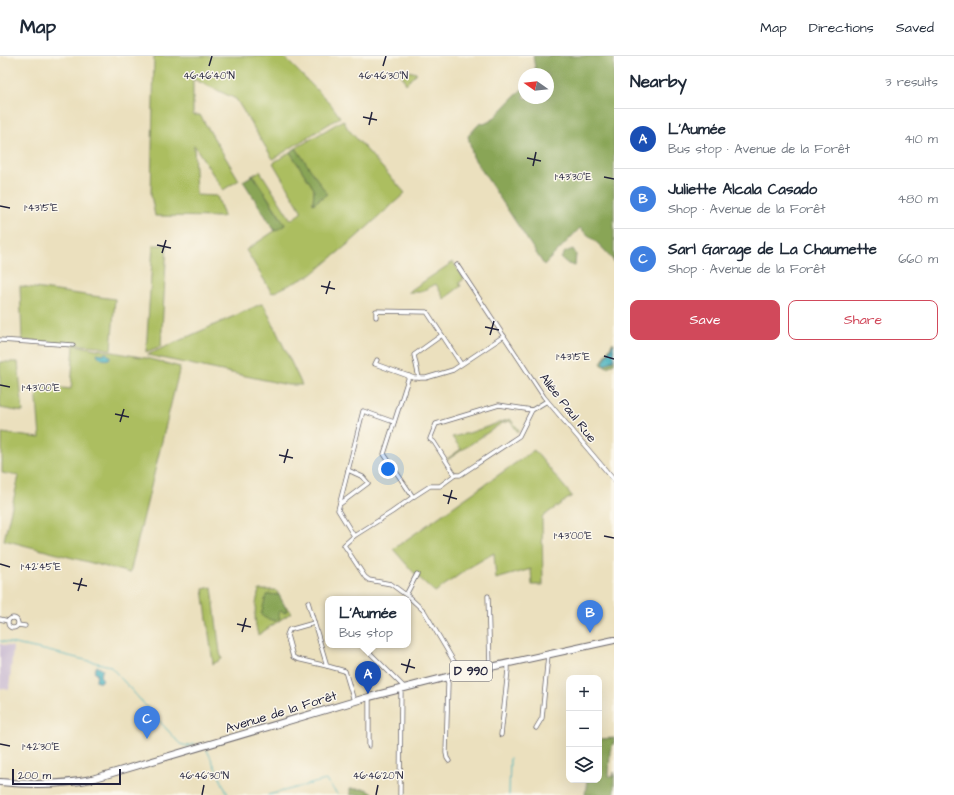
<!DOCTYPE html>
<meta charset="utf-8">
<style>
:root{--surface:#fff;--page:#f6f6f7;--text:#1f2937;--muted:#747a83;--line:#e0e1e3;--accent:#d1495b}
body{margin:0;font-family:"Architects Daughter",sans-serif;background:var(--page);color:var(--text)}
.controls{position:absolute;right:12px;bottom:12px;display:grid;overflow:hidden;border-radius:8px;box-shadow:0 4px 16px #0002}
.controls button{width:36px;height:36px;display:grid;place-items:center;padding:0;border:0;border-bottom:1px solid var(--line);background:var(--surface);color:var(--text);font:20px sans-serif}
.compass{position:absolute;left:518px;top:12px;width:36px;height:36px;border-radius:50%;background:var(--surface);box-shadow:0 4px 16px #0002;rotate:284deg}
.scale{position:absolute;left:12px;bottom:10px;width:109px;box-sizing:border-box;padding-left:4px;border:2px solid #22223b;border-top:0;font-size:11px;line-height:14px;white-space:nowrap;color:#22223b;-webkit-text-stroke:3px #fbf7ec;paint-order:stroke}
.you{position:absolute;left:388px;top:413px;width:14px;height:14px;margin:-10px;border:3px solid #fff;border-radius:50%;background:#1a73e8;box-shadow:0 0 0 6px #1a73e833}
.badge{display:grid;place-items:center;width:26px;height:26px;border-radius:50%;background:var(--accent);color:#fff;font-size:13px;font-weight:700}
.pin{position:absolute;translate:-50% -33px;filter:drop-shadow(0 1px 2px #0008)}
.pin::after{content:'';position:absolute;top:21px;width:14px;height:12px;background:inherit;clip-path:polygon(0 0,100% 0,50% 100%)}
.popup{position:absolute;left:325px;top:540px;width:86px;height:52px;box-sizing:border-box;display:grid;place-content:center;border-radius:8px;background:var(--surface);filter:drop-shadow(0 1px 3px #0005);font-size:13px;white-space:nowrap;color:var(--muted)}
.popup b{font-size:15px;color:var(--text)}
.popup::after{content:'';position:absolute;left:50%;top:100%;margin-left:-8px;border:8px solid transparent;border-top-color:var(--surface)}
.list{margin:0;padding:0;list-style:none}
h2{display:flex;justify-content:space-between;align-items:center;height:52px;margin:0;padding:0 16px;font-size:17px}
h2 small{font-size:13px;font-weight:400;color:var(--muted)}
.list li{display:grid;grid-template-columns:26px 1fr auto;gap:12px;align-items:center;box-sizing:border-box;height:60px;padding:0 16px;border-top:1px solid var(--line)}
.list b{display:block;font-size:15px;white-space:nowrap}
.list p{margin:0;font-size:13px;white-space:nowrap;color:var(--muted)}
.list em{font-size:13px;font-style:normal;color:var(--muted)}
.actions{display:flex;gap:8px;padding:12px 16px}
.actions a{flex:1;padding:9px 0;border:1px solid var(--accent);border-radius:8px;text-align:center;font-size:14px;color:var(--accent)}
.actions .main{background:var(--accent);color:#fff}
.icon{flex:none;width:22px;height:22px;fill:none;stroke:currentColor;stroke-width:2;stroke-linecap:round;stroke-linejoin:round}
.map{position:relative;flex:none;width:614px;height:739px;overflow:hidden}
header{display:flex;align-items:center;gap:24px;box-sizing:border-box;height:56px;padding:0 20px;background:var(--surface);border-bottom:1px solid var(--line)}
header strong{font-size:19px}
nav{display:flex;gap:22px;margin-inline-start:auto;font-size:14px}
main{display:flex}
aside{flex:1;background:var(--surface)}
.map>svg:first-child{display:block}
.industrial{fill:#ccbed3}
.green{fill:#acbe61;stroke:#67704e}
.forest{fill:#89a557;stroke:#566449}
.water{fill:#40afbc;stroke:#31687c}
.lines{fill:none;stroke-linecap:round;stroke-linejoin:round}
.stream{stroke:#40afbc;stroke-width:1}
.street-casing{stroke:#686469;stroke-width:5}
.primary-casing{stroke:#686469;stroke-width:8}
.street{stroke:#fff;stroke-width:3.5}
.primary{stroke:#fff;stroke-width:6}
.ticks{fill:none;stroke:#22223b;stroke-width:1.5}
.labels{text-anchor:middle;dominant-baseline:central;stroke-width:3;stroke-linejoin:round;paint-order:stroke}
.shield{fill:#fbf7ec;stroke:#636270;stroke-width:1}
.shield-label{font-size:12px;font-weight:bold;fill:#22223b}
.street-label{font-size:13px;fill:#22223b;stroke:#fbf7ec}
.ticks-label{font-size:10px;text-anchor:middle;fill:#22223b;stroke:#fbf7ec;stroke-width:3;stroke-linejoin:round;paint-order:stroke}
</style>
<header>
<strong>Map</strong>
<nav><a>Map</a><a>Directions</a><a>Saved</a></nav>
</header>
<main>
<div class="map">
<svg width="614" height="739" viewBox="0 0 614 739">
<rect width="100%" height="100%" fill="#fbf7ec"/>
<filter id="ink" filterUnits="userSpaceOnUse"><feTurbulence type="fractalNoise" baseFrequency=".025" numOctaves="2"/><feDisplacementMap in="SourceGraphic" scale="8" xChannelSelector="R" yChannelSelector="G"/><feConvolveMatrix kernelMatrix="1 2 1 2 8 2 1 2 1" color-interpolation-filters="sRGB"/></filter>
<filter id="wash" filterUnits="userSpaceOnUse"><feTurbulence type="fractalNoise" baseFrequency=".012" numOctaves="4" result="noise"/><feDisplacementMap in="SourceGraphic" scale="16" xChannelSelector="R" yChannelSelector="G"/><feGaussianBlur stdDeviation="0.9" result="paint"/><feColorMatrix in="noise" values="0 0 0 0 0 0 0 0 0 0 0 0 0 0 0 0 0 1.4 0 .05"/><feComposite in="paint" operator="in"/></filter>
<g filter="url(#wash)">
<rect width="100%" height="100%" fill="#ebe0be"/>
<polygon class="industrial" points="0,588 13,591 9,634 0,632"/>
<g class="green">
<polygon points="154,0 283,0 330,47 340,61 273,103 236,43 193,23 193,59 200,59 239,124 223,134 194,89 196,139 217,140 224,160 220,161 155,160 151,139"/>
<polygon points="399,13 417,17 406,28"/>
<polygon points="343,64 348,73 405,137 353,184 311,219 272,237 246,194 285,168 253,119 260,115 291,164 302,156 273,107 290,96 314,133 313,148 326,138 296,92"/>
<polygon points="153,189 167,189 161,290 146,296"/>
<polygon points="453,206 464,223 459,227 461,230 444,243 436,228 420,236 408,236"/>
<polygon points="20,230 115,243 111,294 95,290 22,284"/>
<polygon points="261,248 264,249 302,329 288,329 147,299"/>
<polygon points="74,289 146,302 180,311 130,517 4,484 19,420 2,417 2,377 40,382 36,331 43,330 71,333"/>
<polygon points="0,306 18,306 23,356 0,352"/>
<polygon points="510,363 519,374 518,376 510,365 502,367 447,404 447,403 461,393 452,381 469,377"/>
<polygon points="534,394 572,440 542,461 543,529 532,529 531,513 496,523 494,497 470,511 435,536 414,517 393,493"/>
<polygon points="212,531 220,597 222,603 213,608 203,533"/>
<path d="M259,534H276L279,539L266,540L279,559V556L281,555L285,557L287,554L285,549L292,556L258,579C253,561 255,551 259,534Z"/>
</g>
<g class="forest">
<path d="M533,0H614V206C606,193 592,183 580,172L544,209L473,101L468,80L480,67L484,68L492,64L522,33H524V42H548V18H536Z"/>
<polygon points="296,92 327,138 313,148 314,133 290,96"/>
<polygon points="253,119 285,169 275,175 243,125"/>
<polygon points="573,193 576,198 575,210 568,208 561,202 565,196"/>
<polygon points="613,286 614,289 613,288 605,309 614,303 614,307 608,311 603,310 601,307"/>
<polygon points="269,538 279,539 287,554 285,557 281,555 279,556 278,557 280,562 275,565 265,562 261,559 266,540"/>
<polygon points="614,682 614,686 610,695 609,720 613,721 614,716 614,739 585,739 587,724 599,724 599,683"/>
<polygon points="350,733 366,733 375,739 350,739"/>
</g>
<g class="water">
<polygon points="613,288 614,303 605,309 603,307"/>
<path d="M97,297L102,298L106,297L111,301L109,303C104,305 98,302 97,297Z"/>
<polygon points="97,610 103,614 100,619 103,624 101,626 97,626 96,624 97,618 94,615"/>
</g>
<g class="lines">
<g class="stream">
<polyline points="0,585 44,594 110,610 180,688 187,690 195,688"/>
<polyline points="207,694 228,739"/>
<polyline points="268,739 326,724 337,738"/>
<polyline points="509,739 510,702"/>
</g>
</g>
</g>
<g filter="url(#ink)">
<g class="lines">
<g class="street-casing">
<g id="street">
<polyline points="457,209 544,341 614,424"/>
<polyline points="376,261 376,255 427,256 461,308"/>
<polyline points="0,284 73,289"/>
<polyline points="377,304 375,308 414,322 426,322 453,314 504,280"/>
<polyline points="409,320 384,398 413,441"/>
<polyline points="419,322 414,299 442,279"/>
<polyline points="455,419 434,386 430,383 436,368 499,349 532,354"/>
<polyline points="340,448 368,427 363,421 348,414"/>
<polyline points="354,480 338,454 363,355 394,366"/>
<polyline points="406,539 417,518"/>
<polyline points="488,540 490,611"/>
<polyline points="308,546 327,610 345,615 354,645"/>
<circle cx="13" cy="567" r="5"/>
<polyline points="0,563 8,565"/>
<polyline points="314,567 289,574 287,579 293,601 297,603 327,610"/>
<polyline points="18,569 25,570"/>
<polyline points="362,589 403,630 403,632"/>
<polyline points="459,618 456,609 424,555 410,542 391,528 369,524 365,521 344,489 354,480 392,456 413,441 430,430 440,430 455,419 460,419 519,380 532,354 547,345"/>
<polyline points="446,621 448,627 446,697 447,702 449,705"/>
<polyline points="536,672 542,662 548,599"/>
<polyline points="501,679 508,614 508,607"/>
<polyline points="369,690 369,641"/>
<polyline points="400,739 401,633"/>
</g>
</g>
<g class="primary-casing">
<path id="primary" d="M0,726C31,729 61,729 92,723L369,641L459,618L614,584"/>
</g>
<use href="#street" class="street"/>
<use href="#primary" class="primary"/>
</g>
</g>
<path class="ticks" d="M209,10L212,0M383,10L386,0M363,61L377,64M369,69L372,56M527,102L541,105M533,110L536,96M604,121L614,123M0,150L10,152M157,189L171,192M162,197L166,184M321,230L335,233M326,238L330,225M485,271L499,274M490,279L494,265M604,300L614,303M0,329L10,331M115,358L129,361M120,366L124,353M279,399L293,402M284,407L288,393M443,439L457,443M448,448L452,434M604,480L614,482M0,508L10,511M73,527L87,530M78,535L82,522M237,568L251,571M242,576L246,562M401,608L415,612M406,617L410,603M0,688L10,690M202,739L204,729M376,739L378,729"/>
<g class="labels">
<rect class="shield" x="450" y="605" width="42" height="20" rx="3"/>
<g class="shield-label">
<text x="471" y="615">D 990</text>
</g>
<g class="street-label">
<text transform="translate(568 352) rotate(52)">Allée Paul Rue</text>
<text transform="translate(281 656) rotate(-17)">Avenue de la Forêt</text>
</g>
</g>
<g class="ticks-label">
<text x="209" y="23">46°46'40"N</text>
<text x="383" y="23">46°46'30"N</text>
<text x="573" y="124">1°43'30"E</text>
<text x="41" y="155">1°43'15"E</text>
<text x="573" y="304">1°43'15"E</text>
<text x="41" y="335">1°43'00"E</text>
<text x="573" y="483">1°43'00"E</text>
<text x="41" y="514">1°42'45"E</text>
<text x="41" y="694">1°42'30"E</text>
<text x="204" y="723">46°46'30"N</text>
<text x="378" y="723">46°46'20"N</text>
</g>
</svg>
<div class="controls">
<button>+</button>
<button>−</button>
<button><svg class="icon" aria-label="layers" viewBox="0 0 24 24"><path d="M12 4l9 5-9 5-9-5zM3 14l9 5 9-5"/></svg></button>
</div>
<svg class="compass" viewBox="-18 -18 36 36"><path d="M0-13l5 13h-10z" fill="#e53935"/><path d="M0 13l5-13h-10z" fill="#747a83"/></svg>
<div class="scale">200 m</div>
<div class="you"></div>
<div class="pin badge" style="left:368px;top:638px;background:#1a4fb4">A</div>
<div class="popup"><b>L'Aumée</b>Bus stop</div>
<div class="pin badge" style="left:590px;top:577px;background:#3f7fe0">B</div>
<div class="pin badge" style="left:147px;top:683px;background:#3f7fe0">C</div>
</div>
<aside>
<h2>Nearby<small>3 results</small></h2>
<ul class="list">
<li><span class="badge" style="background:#1a4fb4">A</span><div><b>L'Aumée</b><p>Bus stop · Avenue de la Forêt</p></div><em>410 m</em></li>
<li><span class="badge" style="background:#3f7fe0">B</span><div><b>Juliette Alcala Casado</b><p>Shop · Avenue de la Forêt</p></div><em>480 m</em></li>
<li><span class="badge" style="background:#3f7fe0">C</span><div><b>Sarl Garage de La Chaumette</b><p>Shop · Avenue de la Forêt</p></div><em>660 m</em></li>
</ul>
<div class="actions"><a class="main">Save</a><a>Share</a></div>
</aside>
</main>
